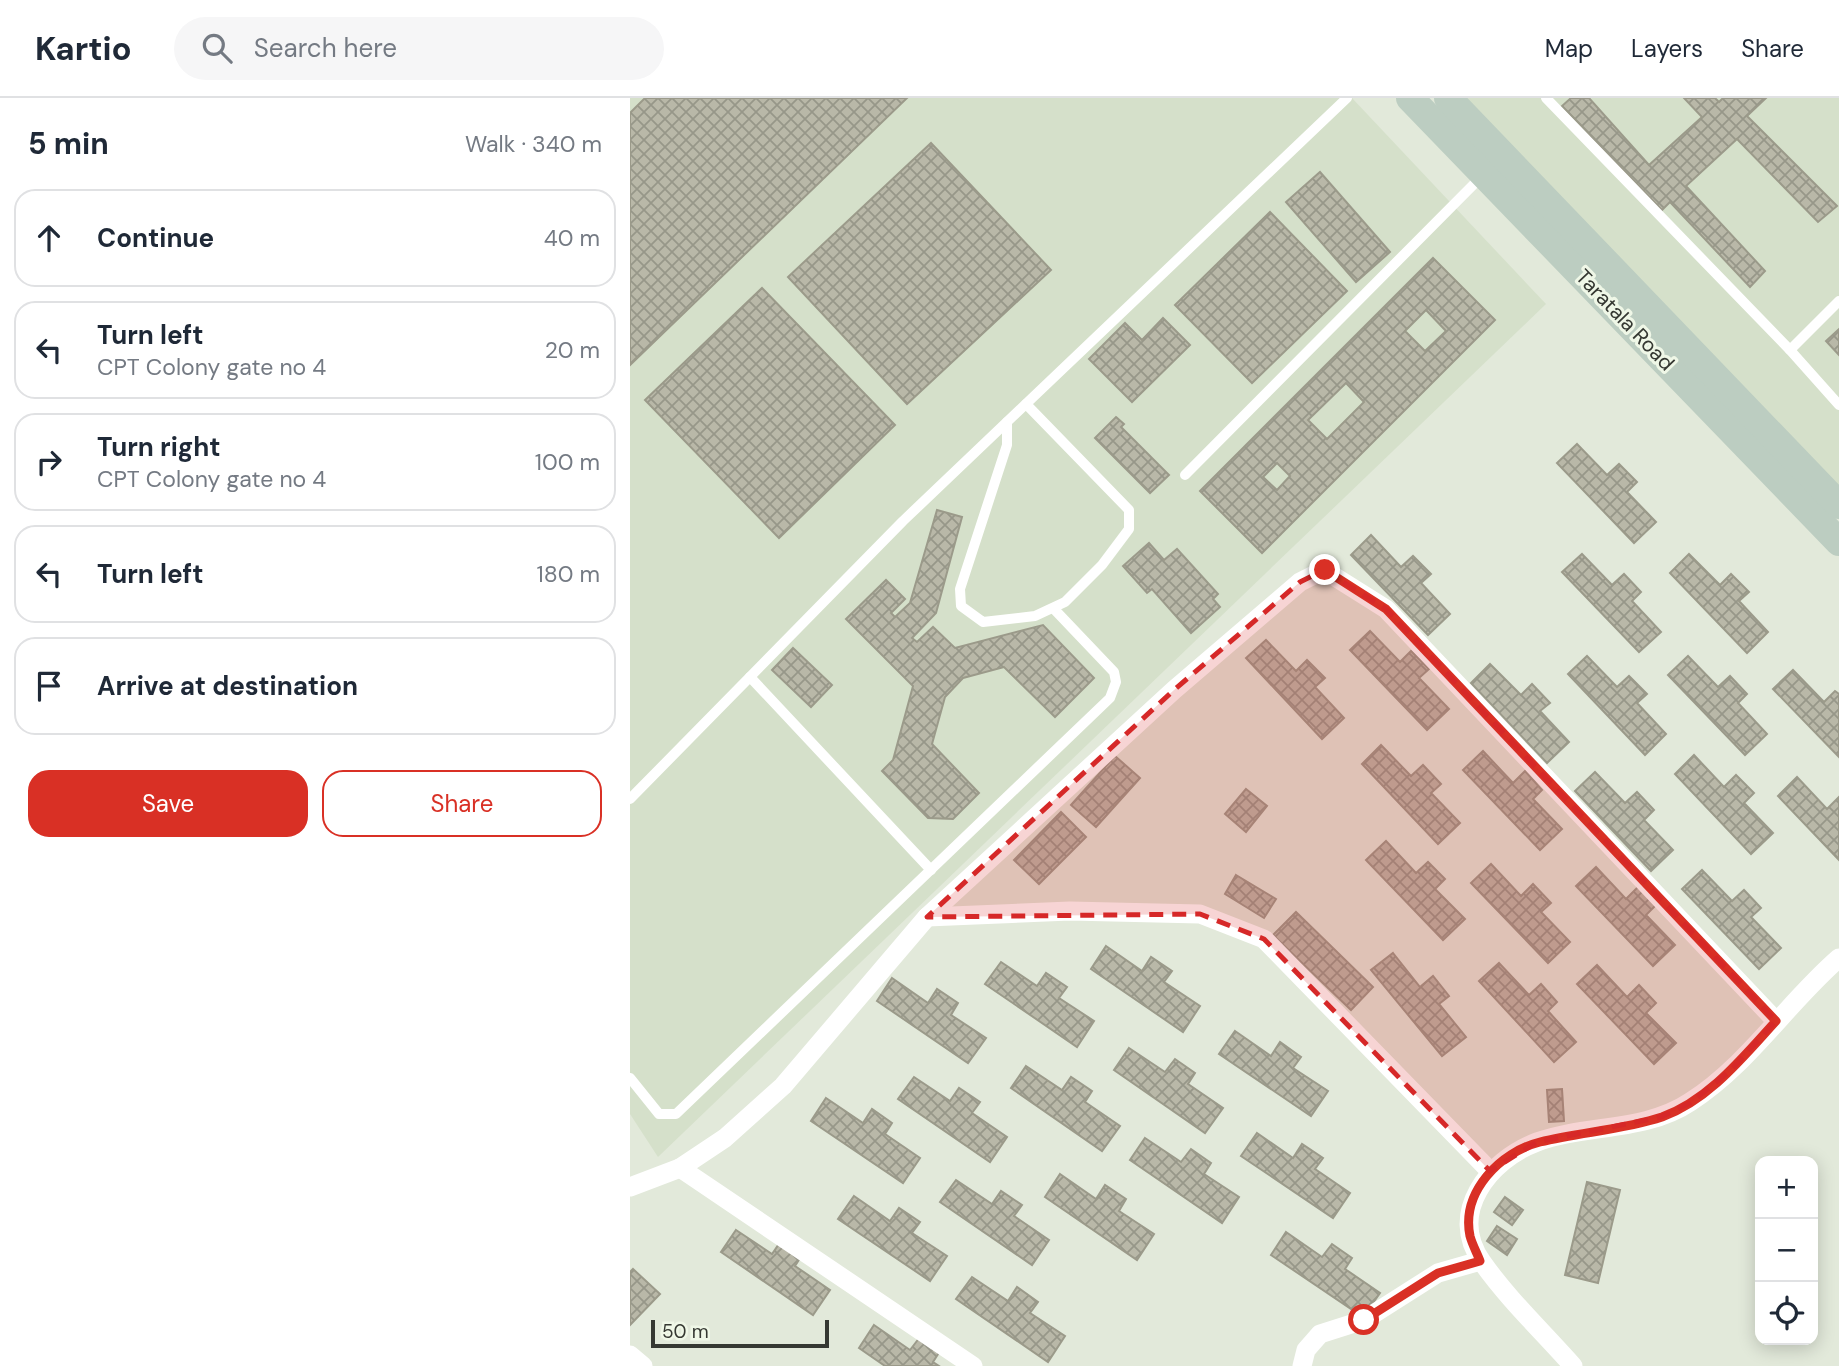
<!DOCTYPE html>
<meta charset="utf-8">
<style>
:root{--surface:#fff;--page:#f6f6f7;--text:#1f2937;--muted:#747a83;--line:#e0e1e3;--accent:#d93025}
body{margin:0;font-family:"DM Sans",sans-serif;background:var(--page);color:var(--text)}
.controls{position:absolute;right:21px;bottom:21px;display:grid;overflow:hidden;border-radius:14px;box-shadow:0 4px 18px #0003}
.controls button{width:63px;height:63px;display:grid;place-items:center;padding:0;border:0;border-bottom:2px solid var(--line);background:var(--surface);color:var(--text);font:35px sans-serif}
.scale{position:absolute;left:21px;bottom:18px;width:178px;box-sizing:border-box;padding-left:7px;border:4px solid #353832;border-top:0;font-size:19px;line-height:24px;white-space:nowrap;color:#353832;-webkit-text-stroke:5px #eff7e7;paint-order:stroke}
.stop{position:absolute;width:21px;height:21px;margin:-16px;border:5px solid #d93025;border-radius:50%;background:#fff}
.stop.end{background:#d93025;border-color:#fff;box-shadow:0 2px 7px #0008}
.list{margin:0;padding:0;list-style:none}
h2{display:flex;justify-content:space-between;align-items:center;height:91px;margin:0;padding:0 28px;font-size:30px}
h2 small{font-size:23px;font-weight:400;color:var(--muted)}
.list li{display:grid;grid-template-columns:46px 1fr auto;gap:21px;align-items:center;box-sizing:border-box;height:98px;margin:0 14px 14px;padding:0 14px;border:2px solid var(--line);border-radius:21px}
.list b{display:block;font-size:26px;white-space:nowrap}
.list p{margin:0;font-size:23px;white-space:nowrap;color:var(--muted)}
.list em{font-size:23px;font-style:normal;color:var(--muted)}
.actions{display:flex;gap:14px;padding:21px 28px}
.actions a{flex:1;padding:16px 0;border:2px solid var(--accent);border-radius:21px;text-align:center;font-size:24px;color:var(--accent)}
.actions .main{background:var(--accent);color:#fff}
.icon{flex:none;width:38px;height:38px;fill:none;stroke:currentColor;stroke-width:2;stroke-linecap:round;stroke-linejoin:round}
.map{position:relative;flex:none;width:1209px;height:1268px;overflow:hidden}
header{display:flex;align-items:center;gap:42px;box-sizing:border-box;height:98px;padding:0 35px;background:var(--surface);border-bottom:2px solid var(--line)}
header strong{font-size:33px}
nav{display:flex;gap:38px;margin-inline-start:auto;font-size:24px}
.search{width:490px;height:63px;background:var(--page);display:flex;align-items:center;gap:18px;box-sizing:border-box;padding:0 24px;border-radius:38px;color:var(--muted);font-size:26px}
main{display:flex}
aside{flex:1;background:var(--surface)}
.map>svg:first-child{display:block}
.built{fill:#d5e0ca}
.building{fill:url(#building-cross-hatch);stroke:#9b9a8a;stroke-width:2;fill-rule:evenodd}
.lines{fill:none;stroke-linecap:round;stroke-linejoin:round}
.lane{stroke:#fff;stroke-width:10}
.street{stroke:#fff;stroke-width:19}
.secondary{stroke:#bccdc1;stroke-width:28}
.route{stroke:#d93025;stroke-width:9}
.marked{fill:#d62828;fill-opacity:0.2;stroke:#d62828;stroke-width:5;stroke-dasharray:14 9;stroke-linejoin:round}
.labels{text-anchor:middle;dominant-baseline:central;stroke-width:6;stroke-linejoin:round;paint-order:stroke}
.street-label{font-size:21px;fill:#353832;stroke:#eff7e7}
</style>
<header>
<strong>Kartio</strong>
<div class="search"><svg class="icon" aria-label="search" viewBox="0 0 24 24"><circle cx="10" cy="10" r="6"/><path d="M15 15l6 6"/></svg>Search here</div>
<nav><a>Map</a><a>Layers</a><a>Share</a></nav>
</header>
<main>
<aside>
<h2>5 min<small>Walk · 340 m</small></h2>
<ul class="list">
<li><svg class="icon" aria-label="ahead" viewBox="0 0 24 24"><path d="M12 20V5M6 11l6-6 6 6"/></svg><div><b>Continue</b></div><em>40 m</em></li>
<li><svg class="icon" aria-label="left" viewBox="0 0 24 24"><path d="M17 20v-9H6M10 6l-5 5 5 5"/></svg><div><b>Turn left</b><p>CPT Colony gate no 4</p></div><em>20 m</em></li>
<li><svg class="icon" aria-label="right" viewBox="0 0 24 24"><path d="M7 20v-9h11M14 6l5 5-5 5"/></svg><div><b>Turn right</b><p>CPT Colony gate no 4</p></div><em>100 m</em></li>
<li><svg class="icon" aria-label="left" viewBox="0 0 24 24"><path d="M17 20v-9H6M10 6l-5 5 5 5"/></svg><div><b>Turn left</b></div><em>180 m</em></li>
<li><svg class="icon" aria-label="arrive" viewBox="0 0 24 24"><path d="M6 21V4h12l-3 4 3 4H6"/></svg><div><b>Arrive at destination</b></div></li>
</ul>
<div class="actions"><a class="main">Save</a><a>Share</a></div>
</aside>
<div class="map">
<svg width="1209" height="1268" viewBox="0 0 1209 1268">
<defs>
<pattern id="building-cross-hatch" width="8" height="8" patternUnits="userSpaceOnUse" patternTransform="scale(1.75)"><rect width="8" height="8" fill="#b9b8a8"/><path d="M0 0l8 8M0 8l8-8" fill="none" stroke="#979789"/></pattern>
</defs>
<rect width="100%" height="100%" fill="#e2e9da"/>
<g class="built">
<polygon points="0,0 722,0 916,206 28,1059 0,1016"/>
<polygon points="830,0 1209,0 1209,393"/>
</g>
<g class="building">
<polygon points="15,0 277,0 0,267 0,15"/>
<polygon points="941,0 959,0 1019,67 1072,19 1054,0 1085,0 1089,4 1093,0 1136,0 1117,18 1207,108 1188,124 1107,41 1056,88 1135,173 1120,189 1040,104 1032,112 932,8"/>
<polygon points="301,45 421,172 277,306 158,179"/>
<polygon points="690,74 760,154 726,184 656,104"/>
<polygon points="640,114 717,193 622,285 545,207"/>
<path d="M803,160L865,222L632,455L570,393ZM796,212L816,233L795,253L775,233ZM716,285L734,304L697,341L678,322ZM647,365L660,378L647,392L633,379Z"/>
<polygon points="132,190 265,327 149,440 15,302"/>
<polygon points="533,220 560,247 502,304 459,261 495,225 512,242"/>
<polygon points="1209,231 1209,257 1196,243"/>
<polygon points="486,319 494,326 491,329 539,377 520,395 465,340"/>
<polygon points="947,346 977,377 989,366 1007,384 997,394 1026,424 1004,445 927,365"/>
<polygon points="307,412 332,419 306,515 282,540 287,544 303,529 325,550 413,527 464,580 425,619 374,569 333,580 315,599 302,646 349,695 323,721 298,720 252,673 263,662 283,588 216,521 256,482 275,501 261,515 265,519 280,505"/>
<polygon points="741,437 771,469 783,458 801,476 791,485 820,516 798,537 721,457"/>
<polygon points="519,445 534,462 547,451 588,496 583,501 590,509 561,535 522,491 517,495 493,468"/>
<polygon points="952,456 982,487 994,476 1011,494 1002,503 1031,534 1009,554 932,474"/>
<polygon points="1059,456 1090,487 1101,476 1119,494 1109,503 1138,534 1117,555 1040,475"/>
<polygon points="740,533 770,564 781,553 799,571 789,580 819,611 797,632 720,552"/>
<polygon points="636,542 666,573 677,562 695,580 685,589 714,620 692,641 616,560"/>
<polygon points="163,550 202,587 181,609 142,572"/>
<polygon points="957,558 987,589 999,578 1017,596 1007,605 1036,636 1015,657 938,576"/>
<polygon points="1058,558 1088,589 1100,578 1117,596 1108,605 1137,636 1115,657 1038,577"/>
<polygon points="860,566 891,597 902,586 920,605 910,613 939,644 917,665 841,585"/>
<polygon points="1163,572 1194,604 1205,593 1209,596 1209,659 1143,591"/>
<polygon points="751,647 781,678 793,667 811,686 801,695 830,725 808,746 732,666"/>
<polygon points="853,653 883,685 895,673 912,692 903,701 932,731 910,752 833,672"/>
<polygon points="1064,657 1094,689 1106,677 1124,695 1114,705 1143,735 1121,756 1045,676"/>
<polygon points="485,658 510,680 466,729 441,707"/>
<polygon points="965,674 995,705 1007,694 1024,712 1014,722 1043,752 1021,773 945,693"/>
<polygon points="1167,679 1197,711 1209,699 1209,762 1148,698"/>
<polygon points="616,691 637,708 616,734 595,716"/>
<polygon points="431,714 456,739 409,786 384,762"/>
<polygon points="756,743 786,775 798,764 815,781 805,791 835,821 813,842 736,762"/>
<polygon points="861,766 891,798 903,786 921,805 911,814 940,844 918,865 841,785"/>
<polygon points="966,769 996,801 1008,789 1026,807 1016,817 1045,847 1023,868 946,788"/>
<polygon points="1072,772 1102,803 1114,792 1131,810 1121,819 1151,850 1129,871 1052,791"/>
<polygon points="606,777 646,801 634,820 595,796"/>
<polygon points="666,814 743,889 721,912 643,837"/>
<polygon points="476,848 512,873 521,859 542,873 534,884 570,908 553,934 461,871"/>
<polygon points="763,855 790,889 803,878 819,898 809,906 836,939 812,958 741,872"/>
<polygon points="371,864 407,888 416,875 437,889 429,900 464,923 447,949 355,886"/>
<polygon points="869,865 899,897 911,886 927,904 918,913 946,944 924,964 849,883"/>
<polygon points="967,867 997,899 1009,887 1026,905 1016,915 1046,945 1024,966 947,886"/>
<polygon points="262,880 298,905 307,891 328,905 321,917 356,940 338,965 247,903"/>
<polygon points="605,933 641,958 650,944 671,959 663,970 698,993 681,1018 589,956"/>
<polygon points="499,950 535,974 545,961 565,975 558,986 593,1010 575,1035 484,972"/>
<polygon points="396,968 432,992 441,979 462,993 455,1004 490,1028 472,1053 381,990"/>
<polygon points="284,979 320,1003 329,990 350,1004 342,1015 377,1039 360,1064 268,1001"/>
<polygon points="932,991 934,1023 919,1024 917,992"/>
<polygon points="196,1000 233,1025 242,1011 262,1025 255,1036 290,1060 273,1085 181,1023"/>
<polygon points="627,1035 663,1060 672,1046 693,1060 685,1071 720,1095 703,1120 611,1058"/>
<polygon points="515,1040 551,1064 561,1051 581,1065 574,1076 609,1099 592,1125 500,1062"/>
<polygon points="430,1076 466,1101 475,1087 496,1101 489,1113 524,1136 507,1162 415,1099"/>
<polygon points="326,1082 362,1106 371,1093 392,1107 384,1118 419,1142 402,1167 310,1104"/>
<polygon points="957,1084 990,1092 968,1185 935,1177"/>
<polygon points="224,1098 260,1123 269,1110 290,1124 282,1135 317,1158 300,1183 208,1121"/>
<polygon points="875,1099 893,1112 882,1127 864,1114"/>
<polygon points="867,1128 887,1141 877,1157 857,1143"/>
<polygon points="106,1132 142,1156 151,1143 172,1157 165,1168 200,1192 183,1217 91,1154"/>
<polygon points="656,1134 692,1159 702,1146 722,1160 715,1171 750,1195 733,1219 641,1157"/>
<polygon points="3,1171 30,1196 0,1227 0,1174"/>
<polygon points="342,1179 378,1203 387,1189 408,1204 400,1215 435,1238 418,1264 326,1201"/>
<polygon points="244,1227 280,1252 290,1239 310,1253 303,1264 309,1268 255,1268 229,1250"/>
</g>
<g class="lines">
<g class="lane">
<polyline points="916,0 1160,252 1209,307"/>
<polyline points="1160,252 1209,203"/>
<polyline points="377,324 377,347 330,491 331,508 353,524 405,518 435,504 472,467 499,431 499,412 396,306"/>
<polyline points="555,377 851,79"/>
<polyline points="120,579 301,772"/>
<polyline points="0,701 273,423 717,0"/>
<polyline points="0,980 29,1016 46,1016 480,600 486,584 484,574 424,511"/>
</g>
<g class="street">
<polyline points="297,819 440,813 570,816 634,841 860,1073"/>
<polyline points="0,1089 50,1070"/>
<polyline points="0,1257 13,1268"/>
<polyline points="343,1268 50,1070 95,1040 153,988 297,819 544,592 670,484 694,472 756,511 1146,923"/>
<polyline points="672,1268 676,1252 690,1236 734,1222 808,1175 850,1163"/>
<path d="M943,1268C913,1234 878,1201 852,1164C817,1115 859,1062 907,1044C956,1026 1015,1034 1060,1004C1118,967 1157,905 1209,860"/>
</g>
<g class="secondary">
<polyline points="780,0 1209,444"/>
<polyline points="818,0 1209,407"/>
</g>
</g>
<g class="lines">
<path class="route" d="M695,472L756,511L1146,923C1113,959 1079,1002 1032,1019C993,1032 950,1034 910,1044C870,1054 831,1094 840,1138C842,1146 847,1155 850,1163L808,1175L734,1222"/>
</g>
<path class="marked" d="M694,472L756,511L1146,923L1100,973L1060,1005L1031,1019L907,1044L860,1073L634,841L570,816L297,819L544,592L670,484Z"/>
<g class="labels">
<g class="street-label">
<text transform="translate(995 222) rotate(46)">Taratala Road</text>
</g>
</g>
</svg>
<div class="controls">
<button>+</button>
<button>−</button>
<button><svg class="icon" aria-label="locate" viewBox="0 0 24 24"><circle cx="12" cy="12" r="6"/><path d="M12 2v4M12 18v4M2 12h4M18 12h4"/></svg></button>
</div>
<div class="scale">50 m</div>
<div class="stop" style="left:734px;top:1222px"></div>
<div class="stop end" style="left:695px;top:472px"></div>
</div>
</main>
